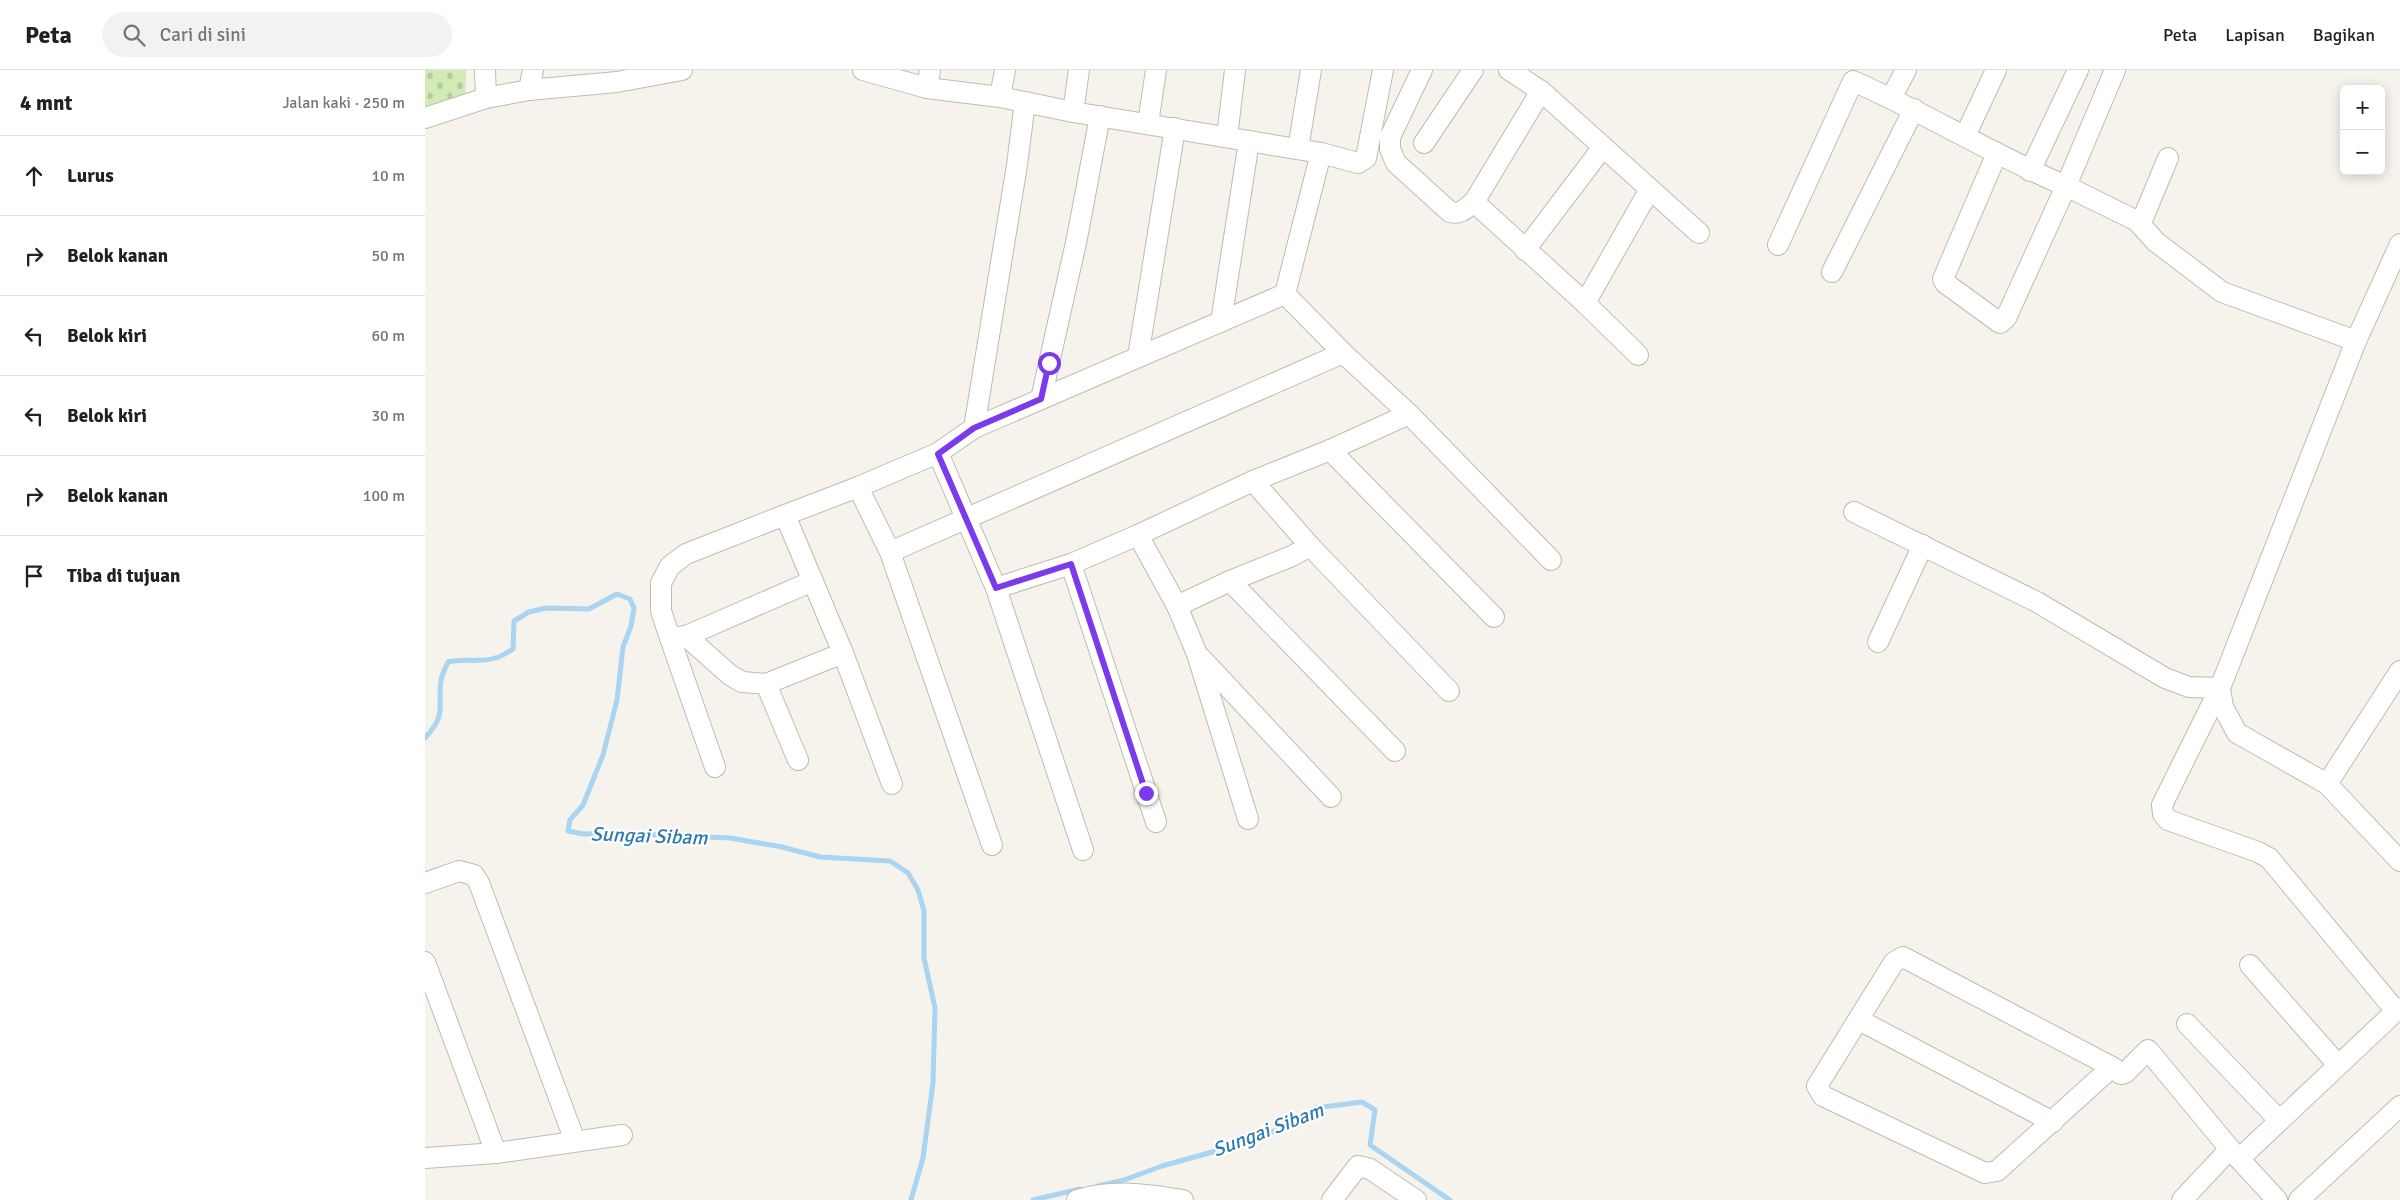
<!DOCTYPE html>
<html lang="id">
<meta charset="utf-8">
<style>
:root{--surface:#fff;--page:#f2f2f2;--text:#202124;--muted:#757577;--line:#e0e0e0}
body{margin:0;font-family:Signika,sans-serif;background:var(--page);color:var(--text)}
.controls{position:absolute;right:15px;top:15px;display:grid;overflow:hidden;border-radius:8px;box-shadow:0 2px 12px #0003}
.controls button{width:45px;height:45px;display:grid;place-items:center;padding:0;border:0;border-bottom:1px solid var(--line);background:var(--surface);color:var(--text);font:25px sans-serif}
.stop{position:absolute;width:15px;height:15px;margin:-11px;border:4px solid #7c3aed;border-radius:50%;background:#fff}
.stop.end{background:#7c3aed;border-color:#fff;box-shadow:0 1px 5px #0008}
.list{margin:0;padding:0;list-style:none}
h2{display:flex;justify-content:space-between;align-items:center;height:65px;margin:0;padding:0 20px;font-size:21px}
h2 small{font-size:16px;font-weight:400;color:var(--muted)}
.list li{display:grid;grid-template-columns:32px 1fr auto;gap:15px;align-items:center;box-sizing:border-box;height:80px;padding:0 20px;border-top:1px solid var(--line)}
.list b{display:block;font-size:19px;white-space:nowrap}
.list em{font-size:16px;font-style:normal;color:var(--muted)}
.icon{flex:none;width:28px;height:28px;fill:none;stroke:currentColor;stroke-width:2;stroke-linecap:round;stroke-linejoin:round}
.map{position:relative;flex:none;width:1975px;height:1130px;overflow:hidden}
header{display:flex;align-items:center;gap:30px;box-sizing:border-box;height:70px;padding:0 25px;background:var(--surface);border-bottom:1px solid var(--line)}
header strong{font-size:24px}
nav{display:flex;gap:28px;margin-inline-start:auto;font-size:18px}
.search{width:350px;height:45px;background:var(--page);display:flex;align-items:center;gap:12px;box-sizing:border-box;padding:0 18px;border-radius:28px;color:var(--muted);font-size:19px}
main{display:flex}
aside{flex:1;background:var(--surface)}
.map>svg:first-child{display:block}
.cemetery{fill:url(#cemetery-stones)}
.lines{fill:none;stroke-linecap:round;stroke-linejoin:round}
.stream{stroke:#a9d4f2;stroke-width:5}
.minor-casing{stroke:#c2bbae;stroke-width:22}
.minor{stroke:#fff;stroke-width:20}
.route{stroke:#7c3aed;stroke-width:6}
.labels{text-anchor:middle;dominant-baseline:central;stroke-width:4.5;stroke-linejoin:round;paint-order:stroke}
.water-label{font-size:20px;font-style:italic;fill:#2e7ab2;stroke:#fff}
</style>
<header>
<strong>Peta</strong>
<div class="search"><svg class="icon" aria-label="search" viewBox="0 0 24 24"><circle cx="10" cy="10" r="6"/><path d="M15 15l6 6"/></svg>Cari di sini</div>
<nav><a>Peta</a><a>Lapisan</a><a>Bagikan</a></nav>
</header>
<main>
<aside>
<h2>4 mnt<small>Jalan kaki · 250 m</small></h2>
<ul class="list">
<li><svg class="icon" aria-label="ahead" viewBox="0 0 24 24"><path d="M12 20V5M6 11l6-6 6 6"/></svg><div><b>Lurus</b></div><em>10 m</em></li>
<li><svg class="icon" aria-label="right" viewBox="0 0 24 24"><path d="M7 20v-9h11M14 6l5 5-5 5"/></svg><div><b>Belok kanan</b></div><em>50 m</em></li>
<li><svg class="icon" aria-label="left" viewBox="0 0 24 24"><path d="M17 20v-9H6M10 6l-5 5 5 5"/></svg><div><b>Belok kiri</b></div><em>60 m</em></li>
<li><svg class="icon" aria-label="left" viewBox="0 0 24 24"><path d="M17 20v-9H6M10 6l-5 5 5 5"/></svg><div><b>Belok kiri</b></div><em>30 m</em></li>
<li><svg class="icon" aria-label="right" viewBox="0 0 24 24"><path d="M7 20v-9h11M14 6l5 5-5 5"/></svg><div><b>Belok kanan</b></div><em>100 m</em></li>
<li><svg class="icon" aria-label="arrive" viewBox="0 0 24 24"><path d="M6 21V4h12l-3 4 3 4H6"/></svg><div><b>Tiba di tujuan</b></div></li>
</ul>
</aside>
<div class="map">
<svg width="1975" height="1130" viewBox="0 0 1975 1130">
<defs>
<pattern id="cemetery-stones" width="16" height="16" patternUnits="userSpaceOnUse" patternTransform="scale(1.25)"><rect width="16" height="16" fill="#d2eab5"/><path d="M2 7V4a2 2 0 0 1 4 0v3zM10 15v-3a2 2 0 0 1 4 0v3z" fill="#b6ca9c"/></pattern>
</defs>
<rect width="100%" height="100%" fill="#f6f3ec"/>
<polygon class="cemetery" points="0,0 41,0 40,41 0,47"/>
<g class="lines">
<g class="stream">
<path d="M0,668C23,643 12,638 16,610C17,604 21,597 23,592C38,588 55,593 70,588C76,587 83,582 88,579L89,551L104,542L121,538L164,539L192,524L205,529L209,538L206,556L198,577L192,630L178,685L158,735L145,750L143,761L159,764L189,763L305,768L357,777L395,787L465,791L483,803L493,820L499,841V888L510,938L508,1013L498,1088L486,1130"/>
<polyline points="673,1116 699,1110 737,1096 809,1076 842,1064 870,1052 890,1038 937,1032 950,1040 945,1075 1025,1130"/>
<polyline points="608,1130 655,1119"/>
</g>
<g class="minor-casing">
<g id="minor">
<polyline points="60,0 61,28 104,20 192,12 257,0"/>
<polyline points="438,0 502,18 575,27 580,0"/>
<path d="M997,0L965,67V79L971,93L1025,142C1036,145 1041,138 1049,132L1116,21L1274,163"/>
<polyline points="1084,0 1116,21"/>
<polyline points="502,18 505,0"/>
<polyline points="104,20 108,0"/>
<polyline points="575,27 648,42 896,83 860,224"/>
<polyline points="1466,28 1481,0"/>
<polyline points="648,42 654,0"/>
<polyline points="0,48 61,28"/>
<polyline points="723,54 731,0"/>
<polyline points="1540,66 1571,0"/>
<polyline points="802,67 810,0"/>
<polyline points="999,73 1048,0"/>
<polyline points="873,79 886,0"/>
<polyline points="896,83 933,93 941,88 958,0"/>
<polyline points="1572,83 1518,209 1520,213 1575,253 1581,248 1641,116 1712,151 1718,148 1743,88"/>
<polyline points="1605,101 1653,0"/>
<polyline points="1049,132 1160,233 1213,285"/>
<polyline points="1712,151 1731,172 1797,222 1931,271"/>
<polyline points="1975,174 1931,271 1795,618 1798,637 1812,663 1902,714 1975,791"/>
<path d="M1353,175L1428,11C1501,43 1568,85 1641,116L1690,0"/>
<polyline points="1100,180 1178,77"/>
<polyline points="1407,202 1489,39"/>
<polyline points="1160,233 1225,119"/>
<polyline points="796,252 824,71"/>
<polyline points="713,287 750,58"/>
<polyline points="616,329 652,168 675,46"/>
<polyline points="549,358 592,95 600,32"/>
<polyline points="905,380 984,344"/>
<polyline points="513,383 571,518 658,780"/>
<polyline points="828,411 885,476"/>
<polyline points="433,417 513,383 549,358 860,224 918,283 984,344 1126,490"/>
<polyline points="1429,442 1612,532 1740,608 1764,617 1795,618 1737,735 1738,744 1743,750 1833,782 1844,788 1971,941 1975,938"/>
<polyline points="713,465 752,536 772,584 823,749"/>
<polyline points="465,482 918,283"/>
<polyline points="646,494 731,752"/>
<polyline points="805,511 867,486 885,476 1024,621"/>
<polyline points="571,518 646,494 713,465 828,411 905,380 1069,547"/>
<polyline points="752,536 805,511 970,681"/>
<polyline points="261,566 388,511"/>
<polyline points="245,568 236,541 236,513 245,496 261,484 360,445"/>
<polyline points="1453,572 1498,475"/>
<polyline points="776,588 906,727"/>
<polyline points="373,690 341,614 418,583"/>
<polyline points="290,697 245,568 261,566 305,605 317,612 341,614"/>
<polyline points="467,714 418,583 360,445 433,417 465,482 567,775"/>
<polyline points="1902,714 1975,601"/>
<polyline points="0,813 34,801 49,805 54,813 150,1071"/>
<polyline points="0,892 71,1083"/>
<polyline points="1825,895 1913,995"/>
<polyline points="1434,950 1628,1052"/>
<polyline points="1762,954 1854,1050"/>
<polyline points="1687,997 1572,1101 1560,1103 1398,1026 1392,1016 1469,892 1478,887 1687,997 1696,1004 1700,1003 1723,980 1805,1079 1852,1130"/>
<polyline points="0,1088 71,1083 197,1065"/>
<polyline points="1814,1089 1971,941"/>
<path d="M652,1130C688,1119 722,1124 758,1130"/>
<polyline points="907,1130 933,1096 945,1099 991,1130"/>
<polyline points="1757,1130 1805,1079"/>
<polyline points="1874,1130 1975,1036"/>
</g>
</g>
<use href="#minor" class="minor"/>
</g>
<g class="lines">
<polyline class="route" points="624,293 616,329 549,358 513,384 571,518 646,494 721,723"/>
</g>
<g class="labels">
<g class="water-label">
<text transform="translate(224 766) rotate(2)">Sungai Sibam</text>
<text transform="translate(843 1060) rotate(-21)">Sungai Sibam</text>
</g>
</g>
</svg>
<div class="controls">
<button>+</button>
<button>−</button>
</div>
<div class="stop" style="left:624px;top:293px"></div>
<div class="stop end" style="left:721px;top:723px"></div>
</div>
</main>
